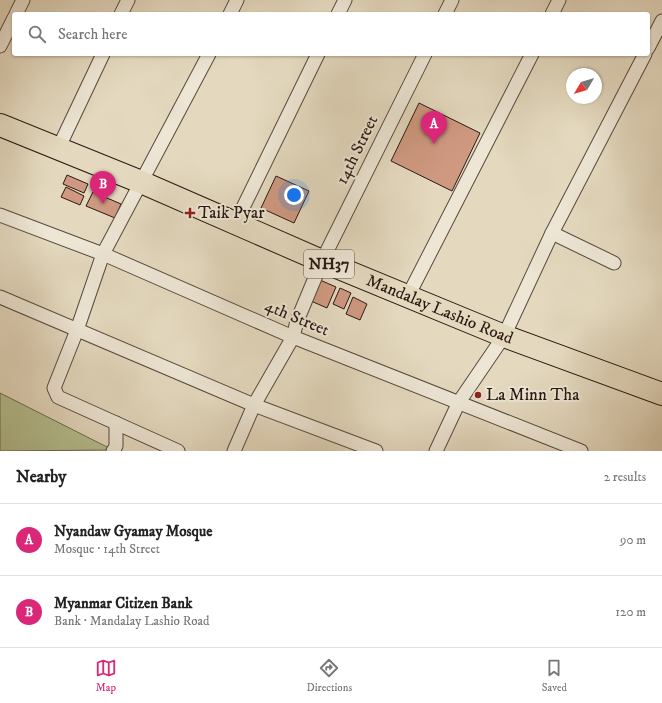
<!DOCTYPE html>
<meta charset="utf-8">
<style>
:root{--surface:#fff;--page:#f2f2f2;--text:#222;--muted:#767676;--line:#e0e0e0;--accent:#db2777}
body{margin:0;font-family:"IM FELL DW Pica",serif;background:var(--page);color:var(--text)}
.compass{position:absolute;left:566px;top:68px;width:36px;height:36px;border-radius:50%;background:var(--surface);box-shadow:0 1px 3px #0004;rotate:232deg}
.you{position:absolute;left:294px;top:195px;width:14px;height:14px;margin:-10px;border:3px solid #fff;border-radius:50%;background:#1a73e8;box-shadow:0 0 0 6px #1a73e833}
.badge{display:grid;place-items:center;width:26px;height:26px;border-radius:50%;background:var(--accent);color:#fff;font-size:13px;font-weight:700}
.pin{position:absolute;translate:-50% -33px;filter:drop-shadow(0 1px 2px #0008)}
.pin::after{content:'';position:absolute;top:21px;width:14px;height:12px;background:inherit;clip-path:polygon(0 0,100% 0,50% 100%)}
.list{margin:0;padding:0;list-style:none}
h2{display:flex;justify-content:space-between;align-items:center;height:52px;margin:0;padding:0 16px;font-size:17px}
h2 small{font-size:13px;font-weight:400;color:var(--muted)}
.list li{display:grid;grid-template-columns:26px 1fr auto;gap:12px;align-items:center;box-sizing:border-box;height:72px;padding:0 16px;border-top:1px solid var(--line)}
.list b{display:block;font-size:15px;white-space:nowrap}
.list p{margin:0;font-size:13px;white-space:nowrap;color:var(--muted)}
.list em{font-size:13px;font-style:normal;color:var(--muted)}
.icon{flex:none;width:22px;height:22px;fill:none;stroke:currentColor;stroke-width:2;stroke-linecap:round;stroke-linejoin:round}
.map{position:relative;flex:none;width:662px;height:451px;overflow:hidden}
.search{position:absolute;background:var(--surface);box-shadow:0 1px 3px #0004;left:12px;right:12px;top:12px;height:44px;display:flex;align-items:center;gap:10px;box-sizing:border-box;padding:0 14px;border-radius:4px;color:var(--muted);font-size:15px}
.sheet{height:196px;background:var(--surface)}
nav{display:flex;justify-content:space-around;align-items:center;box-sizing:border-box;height:56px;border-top:1px solid var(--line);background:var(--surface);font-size:11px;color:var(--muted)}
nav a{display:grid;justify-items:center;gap:2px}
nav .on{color:var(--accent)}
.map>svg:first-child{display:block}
.green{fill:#b5bf91;stroke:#6f6c52}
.building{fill:#cf9981;stroke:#291913}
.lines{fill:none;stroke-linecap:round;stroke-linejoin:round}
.street-casing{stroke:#58493e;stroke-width:15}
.highway-casing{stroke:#291913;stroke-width:24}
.street{stroke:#ede6d5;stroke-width:13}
.highway{stroke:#e4d9bf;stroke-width:22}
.poi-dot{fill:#8f2418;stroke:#ede6d5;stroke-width:1.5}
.labels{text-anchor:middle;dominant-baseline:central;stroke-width:4;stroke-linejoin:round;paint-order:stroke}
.shield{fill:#ede6d5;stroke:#64564d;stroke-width:1}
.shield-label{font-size:16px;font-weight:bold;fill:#291913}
.street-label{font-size:17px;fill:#291913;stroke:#ede6d5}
.poi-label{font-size:17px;fill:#291913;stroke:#ede6d5;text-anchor:start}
</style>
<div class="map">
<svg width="662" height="451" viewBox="0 0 662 451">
<rect width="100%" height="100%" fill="#e4d9bf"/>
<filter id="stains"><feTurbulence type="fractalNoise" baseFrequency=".005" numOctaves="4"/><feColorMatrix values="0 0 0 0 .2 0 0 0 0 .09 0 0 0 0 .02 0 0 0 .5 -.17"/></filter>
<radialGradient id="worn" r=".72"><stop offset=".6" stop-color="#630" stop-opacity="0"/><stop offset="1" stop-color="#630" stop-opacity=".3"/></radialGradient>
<polygon class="green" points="0,393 113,450 0,451"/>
<g class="building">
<polygon points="419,103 480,133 452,191 391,161"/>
<polygon points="67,175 88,184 84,193 63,184"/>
<polygon points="276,176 309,191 294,223 261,208"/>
<polygon points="66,187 84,196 80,205 61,197"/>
<polygon points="93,192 121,204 115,218 86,206"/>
<polygon points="320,280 336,287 327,308 311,301"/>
<polygon points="340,288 351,293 344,309 333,304"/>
<polygon points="353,297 367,304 360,320 346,314"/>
</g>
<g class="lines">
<g class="street-casing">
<g id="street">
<polyline points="16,14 23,0"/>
<polyline points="121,14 128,0"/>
<polyline points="230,14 237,0"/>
<polyline points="338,14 345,0"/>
<polyline points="445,14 452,0"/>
<polyline points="552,14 559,0"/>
<polyline points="0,46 14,18"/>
<polyline points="648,48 662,21"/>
<polyline points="58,149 103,54"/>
<polyline points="0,215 103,254 293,337 581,451"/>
<polyline points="235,224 318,54"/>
<polyline points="552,233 614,263"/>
<polyline points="408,296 532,54"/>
<polyline points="0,297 254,405 376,451"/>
<polyline points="113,451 116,446 116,423"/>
<polyline points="178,451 58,397 54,388 77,330 103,254 209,54"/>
<polyline points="234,451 254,405 293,337 297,321 322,261 425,54"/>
<polyline points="436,451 459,402 504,336 552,233 645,54"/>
</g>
</g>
<g class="highway-casing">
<g id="highway">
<path id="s1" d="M0,125L141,182L322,261L504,336L662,394"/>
</g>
</g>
<use href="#street" class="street"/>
<use href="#highway" class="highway"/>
</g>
<g class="poi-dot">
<path d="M188 207h4v4h4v4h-4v4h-4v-4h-4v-4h4z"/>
<circle cx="478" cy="395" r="4"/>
</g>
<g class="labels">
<rect class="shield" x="304" y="250" width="50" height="28" rx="3"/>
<g class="shield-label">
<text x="329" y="264">NH37</text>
</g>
<g class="street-label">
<text transform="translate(357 150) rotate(-64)">14th Street</text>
<text stroke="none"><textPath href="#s1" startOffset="477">Mandalay Lashio Road</textPath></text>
<text transform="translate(297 318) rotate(23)">4th Street</text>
</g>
<g class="poi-label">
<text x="198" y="213">Taik Pyar</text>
<text x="486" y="395">La Minn Tha</text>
</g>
</g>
<rect width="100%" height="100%" filter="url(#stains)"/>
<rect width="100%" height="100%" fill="url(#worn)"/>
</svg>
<svg class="compass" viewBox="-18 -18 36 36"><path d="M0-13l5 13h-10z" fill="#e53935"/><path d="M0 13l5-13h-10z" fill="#767676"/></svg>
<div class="you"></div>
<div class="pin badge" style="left:434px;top:144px">A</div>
<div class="pin badge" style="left:103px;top:204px">B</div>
<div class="search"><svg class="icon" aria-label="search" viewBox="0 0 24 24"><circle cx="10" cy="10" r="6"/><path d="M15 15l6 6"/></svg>Search here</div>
</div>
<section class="sheet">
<h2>Nearby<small>2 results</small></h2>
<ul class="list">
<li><span class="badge">A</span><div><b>Nyandaw Gyamay Mosque</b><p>Mosque · 14th Street</p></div><em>90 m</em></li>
<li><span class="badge">B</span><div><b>Myanmar Citizen Bank</b><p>Bank · Mandalay Lashio Road</p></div><em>120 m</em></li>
</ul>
</section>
<nav>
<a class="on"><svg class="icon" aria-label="map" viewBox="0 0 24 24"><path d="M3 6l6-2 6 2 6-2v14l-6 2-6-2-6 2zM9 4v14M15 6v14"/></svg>Map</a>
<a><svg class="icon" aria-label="directions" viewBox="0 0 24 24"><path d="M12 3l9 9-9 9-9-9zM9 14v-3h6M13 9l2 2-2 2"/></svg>Directions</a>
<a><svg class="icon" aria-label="saved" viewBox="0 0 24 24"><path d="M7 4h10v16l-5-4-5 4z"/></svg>Saved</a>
</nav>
